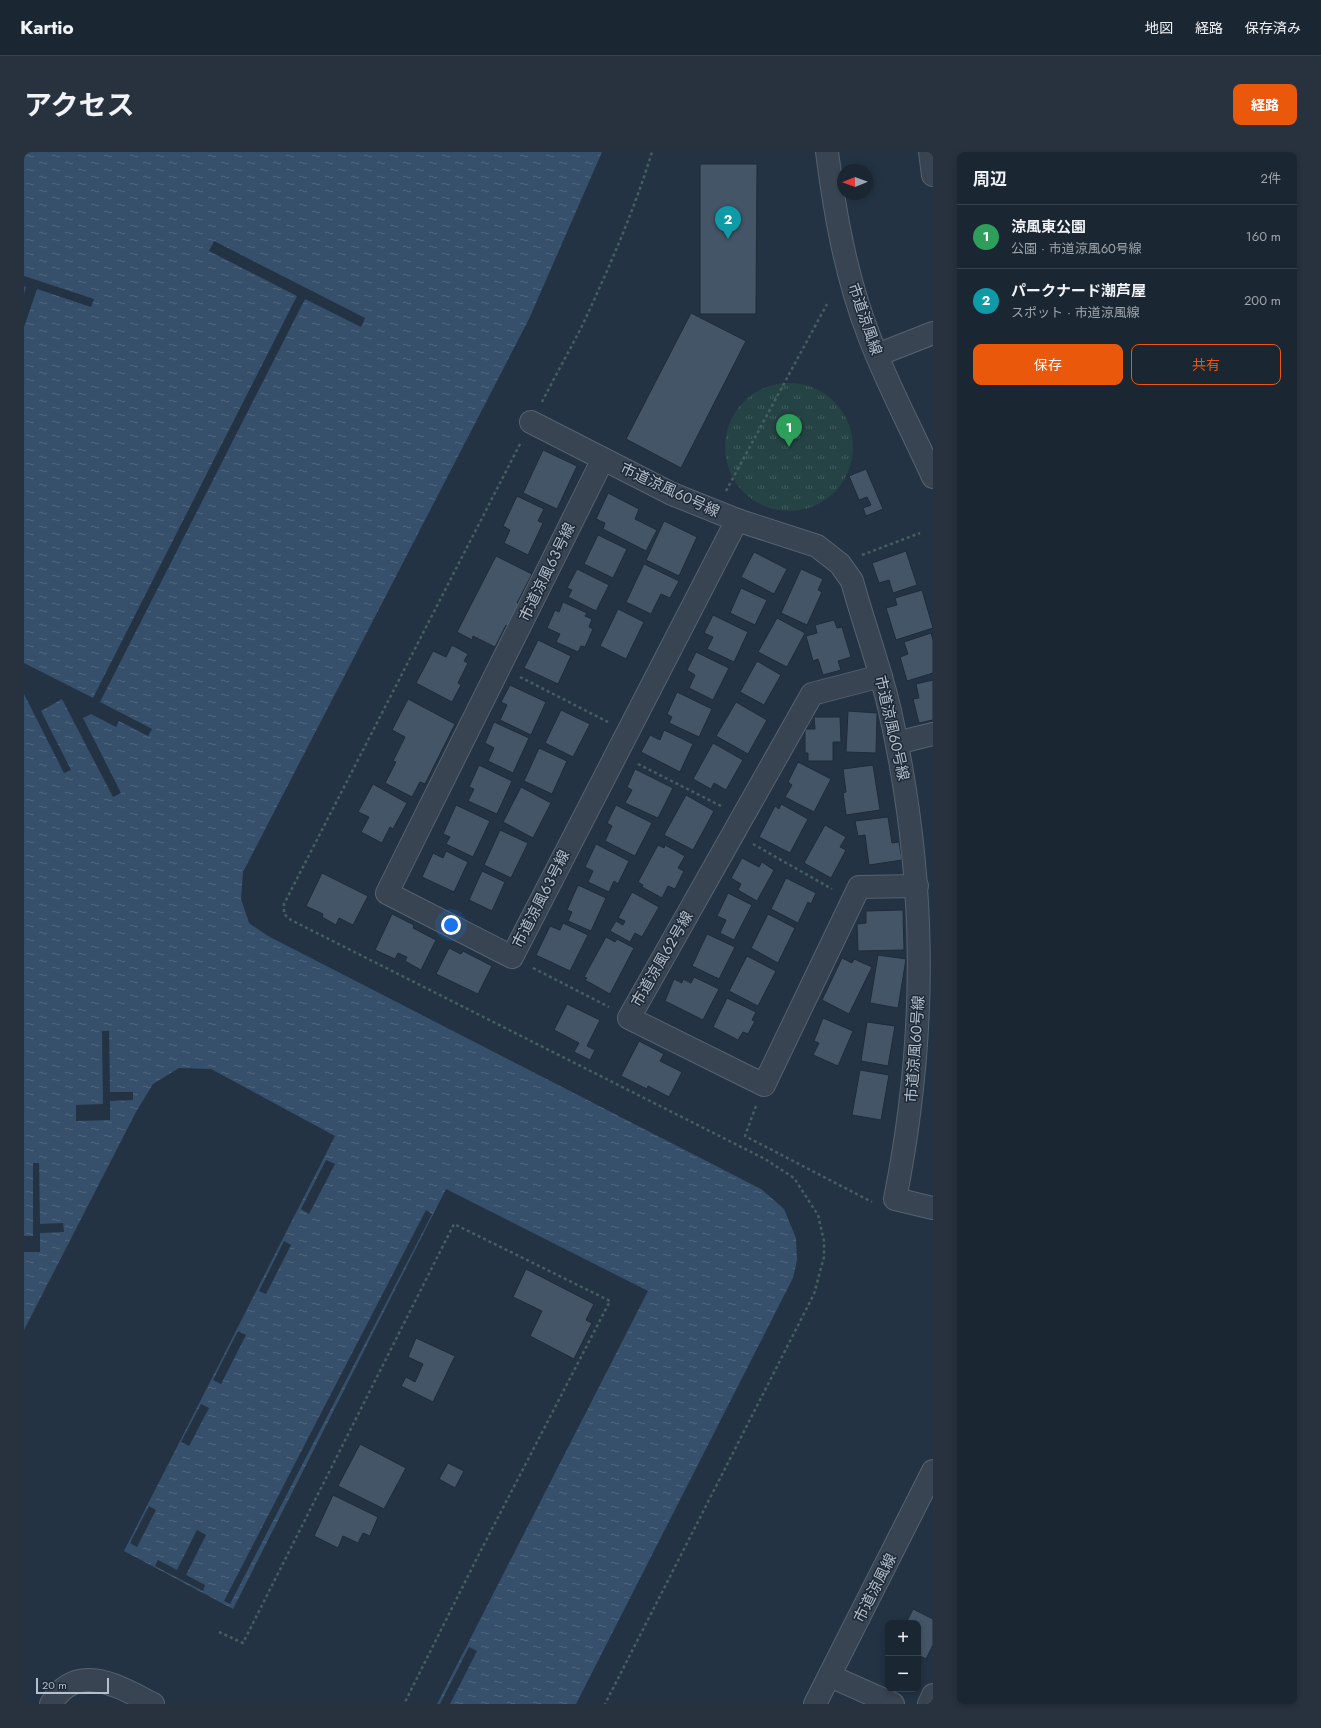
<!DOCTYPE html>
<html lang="ja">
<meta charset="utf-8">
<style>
:root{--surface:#1a2632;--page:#27323e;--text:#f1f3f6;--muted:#9fa5ac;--line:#38434d;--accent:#ea580c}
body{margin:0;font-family:Jost,"Noto Sans JP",sans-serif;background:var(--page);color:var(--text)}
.controls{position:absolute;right:12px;bottom:12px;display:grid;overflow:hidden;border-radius:8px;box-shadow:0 2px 6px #0003}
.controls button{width:36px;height:36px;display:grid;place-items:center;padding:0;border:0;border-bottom:1px solid var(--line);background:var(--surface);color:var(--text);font:20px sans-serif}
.compass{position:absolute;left:813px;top:12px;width:36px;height:36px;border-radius:50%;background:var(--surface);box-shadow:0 2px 6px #0003;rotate:269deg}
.scale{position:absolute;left:12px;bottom:10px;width:73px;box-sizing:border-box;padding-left:4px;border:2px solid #b5bfcc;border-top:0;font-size:11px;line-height:14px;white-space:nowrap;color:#b5bfcc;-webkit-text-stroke:3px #1d2937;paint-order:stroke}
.you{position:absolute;left:427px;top:773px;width:14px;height:14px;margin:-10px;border:3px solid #fff;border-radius:50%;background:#1a73e8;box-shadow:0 0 0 6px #1a73e833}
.badge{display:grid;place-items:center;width:26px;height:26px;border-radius:50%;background:var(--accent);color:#fff;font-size:13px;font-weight:700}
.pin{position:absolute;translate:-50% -33px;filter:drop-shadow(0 1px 2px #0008)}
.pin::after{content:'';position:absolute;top:21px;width:14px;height:12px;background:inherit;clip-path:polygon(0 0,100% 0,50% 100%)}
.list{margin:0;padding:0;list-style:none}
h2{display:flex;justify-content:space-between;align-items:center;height:52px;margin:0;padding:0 16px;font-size:17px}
h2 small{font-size:13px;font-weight:400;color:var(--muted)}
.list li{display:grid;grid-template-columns:26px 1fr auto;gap:12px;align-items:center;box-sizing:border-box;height:64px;padding:0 16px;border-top:1px solid var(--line)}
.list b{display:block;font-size:15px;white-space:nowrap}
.list p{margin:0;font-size:13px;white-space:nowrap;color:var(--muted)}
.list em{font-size:13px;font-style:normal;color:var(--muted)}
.actions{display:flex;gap:8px;padding:12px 16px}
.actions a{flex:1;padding:9px 0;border:1px solid var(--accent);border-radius:8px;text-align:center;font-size:14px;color:var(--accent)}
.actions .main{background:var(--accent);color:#fff}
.map{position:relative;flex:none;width:909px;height:1552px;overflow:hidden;border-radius:8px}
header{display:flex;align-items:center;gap:24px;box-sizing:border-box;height:56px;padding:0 20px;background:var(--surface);border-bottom:1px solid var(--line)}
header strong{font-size:19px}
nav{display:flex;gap:22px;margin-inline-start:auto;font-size:14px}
.intro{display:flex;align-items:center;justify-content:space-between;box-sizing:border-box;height:96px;padding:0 24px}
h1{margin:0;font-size:28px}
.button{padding:10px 18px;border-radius:8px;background:var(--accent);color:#fff;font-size:14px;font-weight:700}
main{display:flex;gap:24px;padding:0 24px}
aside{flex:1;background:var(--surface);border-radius:8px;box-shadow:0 2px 6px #0003}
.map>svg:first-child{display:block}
.park{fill:url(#park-tufts)}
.water{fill:url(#water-ripples)}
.pier{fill:#233343}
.building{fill:#445567;stroke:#1f2b39}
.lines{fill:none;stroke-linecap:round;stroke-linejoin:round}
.minor-casing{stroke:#56626f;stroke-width:24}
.path{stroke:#445f60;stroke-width:2.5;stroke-dasharray:3 3;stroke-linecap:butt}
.minor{stroke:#384452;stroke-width:22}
.labels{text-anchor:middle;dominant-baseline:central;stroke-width:3;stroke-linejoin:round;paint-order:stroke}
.street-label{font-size:15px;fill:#b5bfcc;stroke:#1d2937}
</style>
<header>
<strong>Kartio</strong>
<nav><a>地図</a><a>経路</a><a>保存済み</a></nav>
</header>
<div class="intro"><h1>アクセス</h1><a class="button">経路</a></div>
<main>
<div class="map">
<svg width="909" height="1552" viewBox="0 0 909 1552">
<defs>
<pattern id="park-tufts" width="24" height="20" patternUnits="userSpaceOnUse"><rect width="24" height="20" fill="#254244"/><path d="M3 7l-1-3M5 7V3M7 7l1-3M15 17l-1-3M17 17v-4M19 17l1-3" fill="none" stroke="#425c5e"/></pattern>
<pattern id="water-ripples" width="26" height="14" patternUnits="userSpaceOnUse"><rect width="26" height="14" fill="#364f6b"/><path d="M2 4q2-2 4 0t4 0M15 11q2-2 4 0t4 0" fill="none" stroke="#51677f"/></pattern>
</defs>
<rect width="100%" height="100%" fill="#233343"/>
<circle class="park" cx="765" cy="295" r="64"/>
<polygon class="water" points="0,0 578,0 505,167 219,720 217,747 225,771 244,784 737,1037 760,1057 772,1086 773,1108 769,1126 552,1552 413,1552 624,1139 422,1037 209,1457 100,1399 311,984 187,917 155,916 129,932 112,960 0,1178"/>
<g class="pier">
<polygon points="190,89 341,166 337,175 281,147 76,550 128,577 124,584 95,569 92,575 67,562 59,566 97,641 89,645 38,547 17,559 47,618 40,621 0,542 0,511 69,546 273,144 185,99"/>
<polygon points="0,124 70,147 67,155 13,137 0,175 0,142 2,135 0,134"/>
<polygon points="78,879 85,879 86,940 109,940 109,948 86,949 86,968 52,969 52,953 79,952"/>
<polygon points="302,1008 311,1012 285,1062 277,1057"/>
<polygon points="9,1011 15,1011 16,1072 39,1071 40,1080 16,1081 16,1100 0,1100 0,1084 9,1084"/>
<polygon points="402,1058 408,1062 206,1452 200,1449"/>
<polygon points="260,1089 267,1093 242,1142 235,1139"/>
<polygon points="214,1179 222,1183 197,1232 189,1228"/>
<polygon points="177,1252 185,1256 165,1294 157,1290"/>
<polygon points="125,1354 132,1358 113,1395 106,1391"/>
<polygon points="173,1378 182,1383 162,1423 181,1433 179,1439 131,1414 134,1408 153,1418"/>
<polygon points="445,1495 453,1499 426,1552 416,1552"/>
</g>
<g class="building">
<polygon points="676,12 733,12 732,162 676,162"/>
<polygon points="667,161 722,189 657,316 602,287"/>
<polygon points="519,298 553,314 533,357 499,341"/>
<polygon points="842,317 859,357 842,364 839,356 847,353 843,345 835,348 825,324"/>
<polygon points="584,341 615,357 611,367 633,378 622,399 579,377 581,371 572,367"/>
<polygon points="493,344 520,357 514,369 519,371 504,403 480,391 486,378 479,374"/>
<polygon points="640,369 673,385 655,424 622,408"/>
<polygon points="574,383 603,397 589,426 560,412"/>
<polygon points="882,399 893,433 869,441 865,428 855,431 848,411"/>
<polygon points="730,400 763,417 750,442 717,425"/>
<polygon points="472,404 508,422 493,451 496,453 485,475 482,473 471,495 449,484 448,488 433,480"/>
<polygon points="620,412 655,429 646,446 637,442 627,462 602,450"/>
<polygon points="553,417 585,433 572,459 544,445 548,438 543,436"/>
<polygon points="777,417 799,427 794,438 798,440 783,473 757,461"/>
<polygon points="717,436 743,448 731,473 706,461"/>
<polygon points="898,438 909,476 872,488 862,456 873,453 871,446"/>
<polygon points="539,450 563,461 561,464 568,467 565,475 569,477 561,495 557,494 554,500 532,490 536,482 523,476 531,458 535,460"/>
<polygon points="594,457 620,470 602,507 576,494"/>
<polygon points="689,463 724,480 710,510 683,497 689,485 680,481"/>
<polygon points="753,466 781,481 763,515 734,500"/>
<polygon points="810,468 813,476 818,475 827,505 814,509 817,518 799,523 794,507 789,509 782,484 793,481 791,473"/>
<polygon points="907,481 909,488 909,521 883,529 876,505 884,502 880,490"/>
<polygon points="514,488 547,504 534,532 500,516"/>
<polygon points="428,493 444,502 440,509 444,511 434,531 437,533 428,550 392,531 409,499 422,505"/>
<polygon points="672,500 705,516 689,548 665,536 671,523 663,518"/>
<polygon points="733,509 757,523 740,553 716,540"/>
<polygon points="909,528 909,568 895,571 889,547 895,546 892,532"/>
<polygon points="486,533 522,550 507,583 476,568 483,553 477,550"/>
<polygon points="653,540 688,557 675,585 645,571 648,565 643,562"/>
<polygon points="384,547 431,572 401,632 396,630 388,645 361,631 372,610 369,609 381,585 368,578"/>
<polygon points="712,550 743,568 724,602 692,584"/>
<polygon points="537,558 566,572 549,605 521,591"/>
<polygon points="824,559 853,561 852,601 822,600"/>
<polygon points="790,565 816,565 817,590 809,590 809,609 784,609 784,601 781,601 781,577 791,577"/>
<polygon points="470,570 505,586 489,621 464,609 470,596 461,591"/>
<polygon points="640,578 669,592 656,620 617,600 626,583 636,588"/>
<polygon points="689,591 719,608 702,638 690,631 687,637 669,627"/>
<polygon points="515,596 543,609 528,642 500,629"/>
<polygon points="774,610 807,627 790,660 761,645 768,633 764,630"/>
<polygon points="455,613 488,629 473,662 444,649 450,637 445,635"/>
<polygon points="849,613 856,658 822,663 819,641 822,640 819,617"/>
<polygon points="611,617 649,636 634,666 601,651 608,638 603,635"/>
<polygon points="349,632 383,651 369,677 366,675 358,691 337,680 345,665 334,660"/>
<polygon points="497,635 527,651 509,686 479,670"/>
<polygon points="662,643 690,659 669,698 640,683"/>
<polygon points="757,652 784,667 766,701 735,685 751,654 755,657"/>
<polygon points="432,653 466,669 449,705 422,692 426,685 419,682"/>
<polygon points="592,653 628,671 611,704 581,689 588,674 583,671"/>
<polygon points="864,665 868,691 875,690 878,708 845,713 841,683 834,684 831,669"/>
<polygon points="801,673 822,685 816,695 822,698 807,726 780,711"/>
<polygon points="476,678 504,691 487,726 460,713"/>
<polygon points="572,692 605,709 594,732 590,729 585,740 564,730 569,719 561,715"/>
<polygon points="634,693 640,696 641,693 661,704 654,716 660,719 651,737 644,734 638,746 618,735 619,733 614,730"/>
<polygon points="422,699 444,710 430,740 398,725 409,701 419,706"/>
<polygon points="718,706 735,715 738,710 750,718 733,749 714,738 717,732 707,726"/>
<polygon points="458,719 481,730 468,759 445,748"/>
<polygon points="298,721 344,744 329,773 315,766 312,773 298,765 299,762 282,754"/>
<polygon points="762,726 792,741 787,752 784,750 774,771 747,757"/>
<polygon points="554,733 582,746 567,779 544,769 548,760 543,758"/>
<polygon points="608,740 635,755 618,785 611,781 606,790 586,779 592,769 599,773 601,769 594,766"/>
<polygon points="704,741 728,753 710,788 696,781 702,768 693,764"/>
<polygon points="879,758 880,798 834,799 833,772 842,771 842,759"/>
<polygon points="368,762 390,773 389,776 412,788 397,818 381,809 383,805 374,801 371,807 351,798"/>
<polygon points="744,762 771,776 754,811 727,796"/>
<polygon points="539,771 564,783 546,819 512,803 526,774 536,778"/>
<polygon points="683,782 711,795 695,827 668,814"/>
<polygon points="582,785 591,790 593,787 610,796 586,842 561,828 563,826 560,825"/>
<polygon points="425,796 437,802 439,799 468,814 454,842 412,822"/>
<polygon points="854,803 882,807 874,856 846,851"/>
<polygon points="723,804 752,819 734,854 705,839"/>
<polygon points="818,806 828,811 830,807 848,815 825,862 798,848"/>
<polygon points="670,825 695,837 679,868 641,849 650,827 658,831 659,827 667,831"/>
<polygon points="703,846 732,860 728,868 731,869 724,882 719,880 714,888 689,875"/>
<polygon points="543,852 576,868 563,894 571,898 566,908 550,900 555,891 530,878"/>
<polygon points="799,866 829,879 814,914 789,903 795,891 790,889"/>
<polygon points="843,870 871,874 864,914 837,909"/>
<polygon points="615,889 640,902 636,909 658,920 645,945 624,934 623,937 597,924"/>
<polygon points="836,918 865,923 857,968 828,963"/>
<polygon points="502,1117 570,1152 562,1168 568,1171 550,1207 506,1184 518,1159 489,1145"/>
<polygon points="392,1186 431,1204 409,1250 377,1234 382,1225 391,1230 399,1212 384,1205"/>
<polygon points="336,1292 382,1316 360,1357 314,1334"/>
<polygon points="424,1311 440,1319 431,1336 415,1327"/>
<polygon points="309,1343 354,1365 346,1384 339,1381 334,1391 319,1384 314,1396 290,1384"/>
<polygon points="889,1457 909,1467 909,1493 902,1507 894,1503 894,1471 882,1471"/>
</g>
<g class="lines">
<g class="minor-casing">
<g id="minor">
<path d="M803,0C811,62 822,125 845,184C863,232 888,278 909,325"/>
<polyline points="906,0 909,23"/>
<polyline points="853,203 909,181"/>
<path d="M507,270L648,342L713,368L793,394L816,412L828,429C840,473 856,515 866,559C903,725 904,881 871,1047L909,1056"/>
<polyline points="579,307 363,741 488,805 713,368"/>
<polyline points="857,524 788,542 605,866 740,933 835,735 893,734"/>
<polyline points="873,591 909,582"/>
<polyline points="806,1524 869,1552"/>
<path d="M27,1552C53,1508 96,1535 129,1552"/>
<polyline points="791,1552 909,1319"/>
<polyline points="905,1552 909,1543"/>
</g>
</g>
<g class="path">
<path d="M518,250C531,224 546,198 559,172C585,116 610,59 628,0"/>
<polyline points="496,292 260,752 260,762 267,768 741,1007 770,1026 794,1063 800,1089 800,1105 790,1142 581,1552"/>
<polyline points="702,339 803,152"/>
<polyline points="838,403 896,381"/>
<polyline points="496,525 584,570"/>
<polyline points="614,612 697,654"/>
<polyline points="729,692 808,737"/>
<polyline points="509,816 585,855"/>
<polyline points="732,954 721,984 848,1050"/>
<polyline points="195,1480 219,1491 430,1072 586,1149 453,1406 380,1552"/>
</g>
<use href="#minor" class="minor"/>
</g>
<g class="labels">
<g class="street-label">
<text transform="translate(841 167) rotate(71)">市道涼風線</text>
<text transform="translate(646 338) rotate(25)">市道涼風６０号線</text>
<text transform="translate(523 420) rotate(-64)">市道涼風６３号線</text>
<text transform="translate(868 576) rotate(77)">市道涼風６０号線</text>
<text transform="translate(517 747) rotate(-63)">市道涼風６３号線</text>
<text transform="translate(638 807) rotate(-60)">市道涼風６２号線</text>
<text transform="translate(891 897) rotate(-86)">市道涼風６０号線</text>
<text transform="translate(851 1436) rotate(-63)">市道涼風線</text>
</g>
</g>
</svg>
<div class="controls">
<button>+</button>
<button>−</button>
</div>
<svg class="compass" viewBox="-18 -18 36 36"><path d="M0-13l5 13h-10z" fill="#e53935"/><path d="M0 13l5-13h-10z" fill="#9fa5ac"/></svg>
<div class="scale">20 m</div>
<div class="you"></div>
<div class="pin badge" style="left:765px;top:295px;background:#2e9e5b">1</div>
<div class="pin badge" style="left:704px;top:87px;background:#0f9aa8">2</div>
</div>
<aside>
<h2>周辺<small>2件</small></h2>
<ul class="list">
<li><span class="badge" style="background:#2e9e5b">1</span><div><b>涼風東公園</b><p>公園 · 市道涼風６０号線</p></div><em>160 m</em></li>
<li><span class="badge" style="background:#0f9aa8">2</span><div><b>パークナード潮芦屋</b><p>スポット · 市道涼風線</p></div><em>200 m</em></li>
</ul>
<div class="actions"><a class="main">保存</a><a>共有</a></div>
</aside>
</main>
